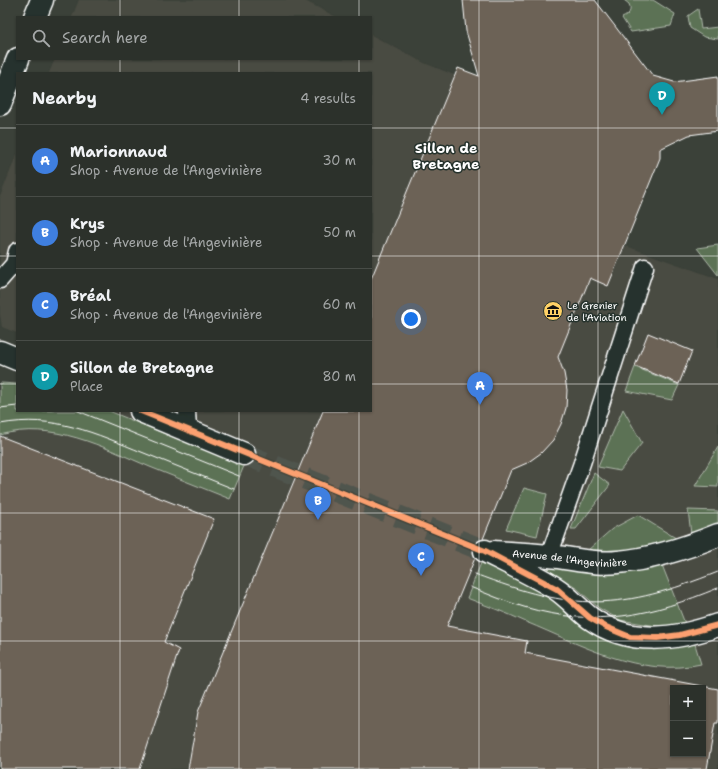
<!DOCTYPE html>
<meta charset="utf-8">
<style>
:root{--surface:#2c312b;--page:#383d37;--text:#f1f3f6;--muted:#a6a9a9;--line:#484c47;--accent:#ffd166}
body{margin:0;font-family:"Shantell Sans",sans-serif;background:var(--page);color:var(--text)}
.controls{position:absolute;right:12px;bottom:12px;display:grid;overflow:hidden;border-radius:0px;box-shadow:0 1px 3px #0004}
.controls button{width:36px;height:36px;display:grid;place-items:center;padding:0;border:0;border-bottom:1px solid var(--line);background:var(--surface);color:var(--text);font:20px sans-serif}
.you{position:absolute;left:411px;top:319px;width:14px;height:14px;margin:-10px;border:3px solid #fff;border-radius:50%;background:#1a73e8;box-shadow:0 0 0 6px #1a73e833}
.badge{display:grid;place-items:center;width:26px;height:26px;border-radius:50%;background:var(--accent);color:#fff;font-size:13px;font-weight:700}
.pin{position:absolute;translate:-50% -33px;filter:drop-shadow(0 1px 2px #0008)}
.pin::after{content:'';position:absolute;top:21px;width:14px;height:12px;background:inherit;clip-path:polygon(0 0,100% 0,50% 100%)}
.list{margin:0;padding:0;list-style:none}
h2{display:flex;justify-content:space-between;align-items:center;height:52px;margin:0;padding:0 16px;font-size:17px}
h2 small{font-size:13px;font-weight:400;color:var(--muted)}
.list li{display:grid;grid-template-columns:26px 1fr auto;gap:12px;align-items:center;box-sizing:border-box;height:72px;padding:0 16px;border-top:1px solid var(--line)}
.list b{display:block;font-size:15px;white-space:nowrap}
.list p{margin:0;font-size:13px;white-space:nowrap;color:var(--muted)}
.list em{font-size:13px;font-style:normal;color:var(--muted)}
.icon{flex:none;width:22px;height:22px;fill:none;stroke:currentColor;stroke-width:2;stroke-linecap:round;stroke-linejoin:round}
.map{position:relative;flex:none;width:718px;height:769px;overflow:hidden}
.search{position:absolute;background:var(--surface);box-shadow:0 1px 3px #0004;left:16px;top:16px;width:356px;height:44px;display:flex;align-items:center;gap:10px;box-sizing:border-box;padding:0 14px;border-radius:0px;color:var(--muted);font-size:15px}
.panel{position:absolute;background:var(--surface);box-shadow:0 1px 3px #0004;left:16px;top:72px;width:356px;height:340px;border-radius:0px}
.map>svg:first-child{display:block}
.built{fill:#4a4b42;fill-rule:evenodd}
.green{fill:#5c7255;stroke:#aeb8aa}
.building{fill:#6c6256;stroke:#fff;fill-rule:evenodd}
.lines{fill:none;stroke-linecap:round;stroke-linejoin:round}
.street-tunnel{stroke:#4f544d;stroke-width:22;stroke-dasharray:22 11;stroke-linecap:butt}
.lane-casing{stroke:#fff;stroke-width:19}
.street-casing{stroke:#fff;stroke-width:25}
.secondary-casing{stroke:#fff;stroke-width:25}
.lane{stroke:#26332d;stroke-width:16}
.street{stroke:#26332d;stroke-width:22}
.secondary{stroke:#26332d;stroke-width:22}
.tram{stroke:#fff;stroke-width:1}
.cycleway-casing{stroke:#26332d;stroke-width:8}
.cycleway{stroke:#fca06f;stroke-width:6}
.grid{fill:none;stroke:#fff;stroke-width:1;stroke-opacity:0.55}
.labels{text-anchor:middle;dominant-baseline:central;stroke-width:3;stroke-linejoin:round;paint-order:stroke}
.poi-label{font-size:10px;fill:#fff;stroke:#26332d;text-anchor:start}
.street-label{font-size:10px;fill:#fff;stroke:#26332d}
.district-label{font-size:14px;font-weight:bold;fill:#fff;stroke:#26332d}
</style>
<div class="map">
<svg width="718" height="769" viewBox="0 0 718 769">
<rect width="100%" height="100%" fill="#3b4139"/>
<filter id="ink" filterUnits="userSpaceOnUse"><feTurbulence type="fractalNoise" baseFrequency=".025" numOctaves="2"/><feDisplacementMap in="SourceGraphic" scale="8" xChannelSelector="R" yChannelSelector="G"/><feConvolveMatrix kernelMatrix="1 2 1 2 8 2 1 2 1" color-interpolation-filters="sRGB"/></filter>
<g filter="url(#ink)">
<g class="built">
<polygon points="79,0 303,0 336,17 72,17"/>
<path d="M371,35L424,63L603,135L569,222L626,246L718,279V769H0V437L4,436L17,404V411H371V73H49L55,59H371ZM673,688H703V754H673Z"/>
<polygon points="17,154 17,333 2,327 0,314 0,197"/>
</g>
<g class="green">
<path d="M624,0H653L675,14L671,26L631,32L622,18C629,15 632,11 629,4Z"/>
<polygon points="698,9 701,29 718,27 718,39 704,37 690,28 688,16"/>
<polygon points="718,245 718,275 697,248"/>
<polygon points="635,367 679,385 672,400 626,391"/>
<path d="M0,383L17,384V411H109L244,466L230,499C203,488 177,478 150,467C103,447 52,420 0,435Z"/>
<polygon points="623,409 642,443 620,471 598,467"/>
<polygon points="718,447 718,487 695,486"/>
<polygon points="594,473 610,485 576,529 571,529"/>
<polygon points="524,488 547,494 537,536 506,529"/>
<polygon points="688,510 718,511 718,528 677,543 610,552 588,550 612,529 638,515 679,540 691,534"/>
<path d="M481,563C500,572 523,578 541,588C561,601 577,620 596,633C625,652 662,652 694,641L701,664C639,678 582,645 526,622C507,613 487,606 467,598Z"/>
<polygon points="539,565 662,565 686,626 663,627 620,620 599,608 573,585 537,569"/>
</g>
<g class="building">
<path d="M463,0H595L653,76L674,82L718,76V131L689,135L660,149V158L608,286L590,278L558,357L564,373L567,390L566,408L561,424L553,440L541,453L527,463L511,470L483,539L478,541L474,546L473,552L475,558L447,626L527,641L525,653L718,689V723H715L707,769H188L198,712L323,411H371V279L458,68L479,76L466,31ZM673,688H703V754H673Z"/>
<polygon points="648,333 692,351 679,384 635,366"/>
<polygon points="0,436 214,519 164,642 179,650 140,769 0,769"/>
</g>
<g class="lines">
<polyline class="street-tunnel" points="244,454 485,551"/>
<g class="lane-casing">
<g id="lane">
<polyline points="0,280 14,264 17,251"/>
<polyline points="187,411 188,431"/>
<polyline points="549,556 582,463 645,267"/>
</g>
</g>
<g class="street-casing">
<g id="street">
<polyline points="0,352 17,359"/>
<polyline points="141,411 244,454"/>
<path d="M485,551C508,563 533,574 555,588C568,596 578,609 590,618C629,646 675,640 718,625"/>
<path id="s1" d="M494,552C512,553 531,554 549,556C572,558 595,565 618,562C653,559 686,548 718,535"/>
</g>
</g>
<g class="secondary-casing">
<g id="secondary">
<polyline points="35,17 42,0"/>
<polyline points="0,104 18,59"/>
</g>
</g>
<use href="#lane" class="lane"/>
<use href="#street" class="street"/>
<use href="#secondary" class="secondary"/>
<g class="tram">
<polyline points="0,408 17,406"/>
<polyline points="78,411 239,476"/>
<path d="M0,424C55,414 94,433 144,453C174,465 204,477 234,489"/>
<path d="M475,574C574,612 620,611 718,572"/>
<path d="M470,587C488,594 506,602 524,607C597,628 650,616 718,588"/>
</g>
<g class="cycleway-casing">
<polyline id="cycleway" points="141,411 485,551 557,589 590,618 606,627 630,637 657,638 680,635 718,625"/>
</g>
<use href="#cycleway" class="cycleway"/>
</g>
</g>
<path class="grid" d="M120,0V17M239,0V17M359,0V17M479,0V769M598,0V769M120,59V73M239,59V73M359,59V73M0,128H17M371,128H718M0,256H17M371,256H718M0,384H17M371,384H718M120,411V769M239,411V769M359,411V769M0,513H718M0,641H718"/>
<defs>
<g id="museum-disc" transform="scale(1)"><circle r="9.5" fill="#ffd166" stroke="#26332d"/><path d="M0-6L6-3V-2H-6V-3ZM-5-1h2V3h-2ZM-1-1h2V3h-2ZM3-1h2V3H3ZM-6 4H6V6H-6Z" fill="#111"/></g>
</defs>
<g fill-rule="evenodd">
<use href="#museum-disc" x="553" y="311"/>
</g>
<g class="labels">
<g class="poi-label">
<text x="567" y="305">Le Grenier<tspan x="567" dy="12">de l'Aviation</tspan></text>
</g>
<g class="street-label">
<text stroke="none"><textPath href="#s1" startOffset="76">Avenue de l'Angevinière</textPath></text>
</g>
<g class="district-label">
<text x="446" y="148">Sillon de<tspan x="446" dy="16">Bretagne</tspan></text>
</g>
</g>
</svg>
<div class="controls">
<button>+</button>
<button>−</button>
</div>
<div class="you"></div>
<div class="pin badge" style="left:480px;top:405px;background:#3f7fe0">A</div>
<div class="pin badge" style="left:318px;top:520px;background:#3f7fe0">B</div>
<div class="pin badge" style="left:421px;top:576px;background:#3f7fe0">C</div>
<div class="pin badge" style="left:662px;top:115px;background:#0f9aa8">D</div>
<div class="search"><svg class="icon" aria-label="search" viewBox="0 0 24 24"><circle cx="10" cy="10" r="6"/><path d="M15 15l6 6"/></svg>Search here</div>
<section class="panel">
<h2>Nearby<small>4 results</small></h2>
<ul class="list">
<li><span class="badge" style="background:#3f7fe0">A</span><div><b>Marionnaud</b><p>Shop · Avenue de l'Angevinière</p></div><em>30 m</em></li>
<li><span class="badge" style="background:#3f7fe0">B</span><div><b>Krys</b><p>Shop · Avenue de l'Angevinière</p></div><em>50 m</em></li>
<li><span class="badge" style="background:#3f7fe0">C</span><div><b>Bréal</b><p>Shop · Avenue de l'Angevinière</p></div><em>60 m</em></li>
<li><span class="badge" style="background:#0f9aa8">D</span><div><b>Sillon de Bretagne</b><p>Place</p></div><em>80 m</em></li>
</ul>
</section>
</div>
